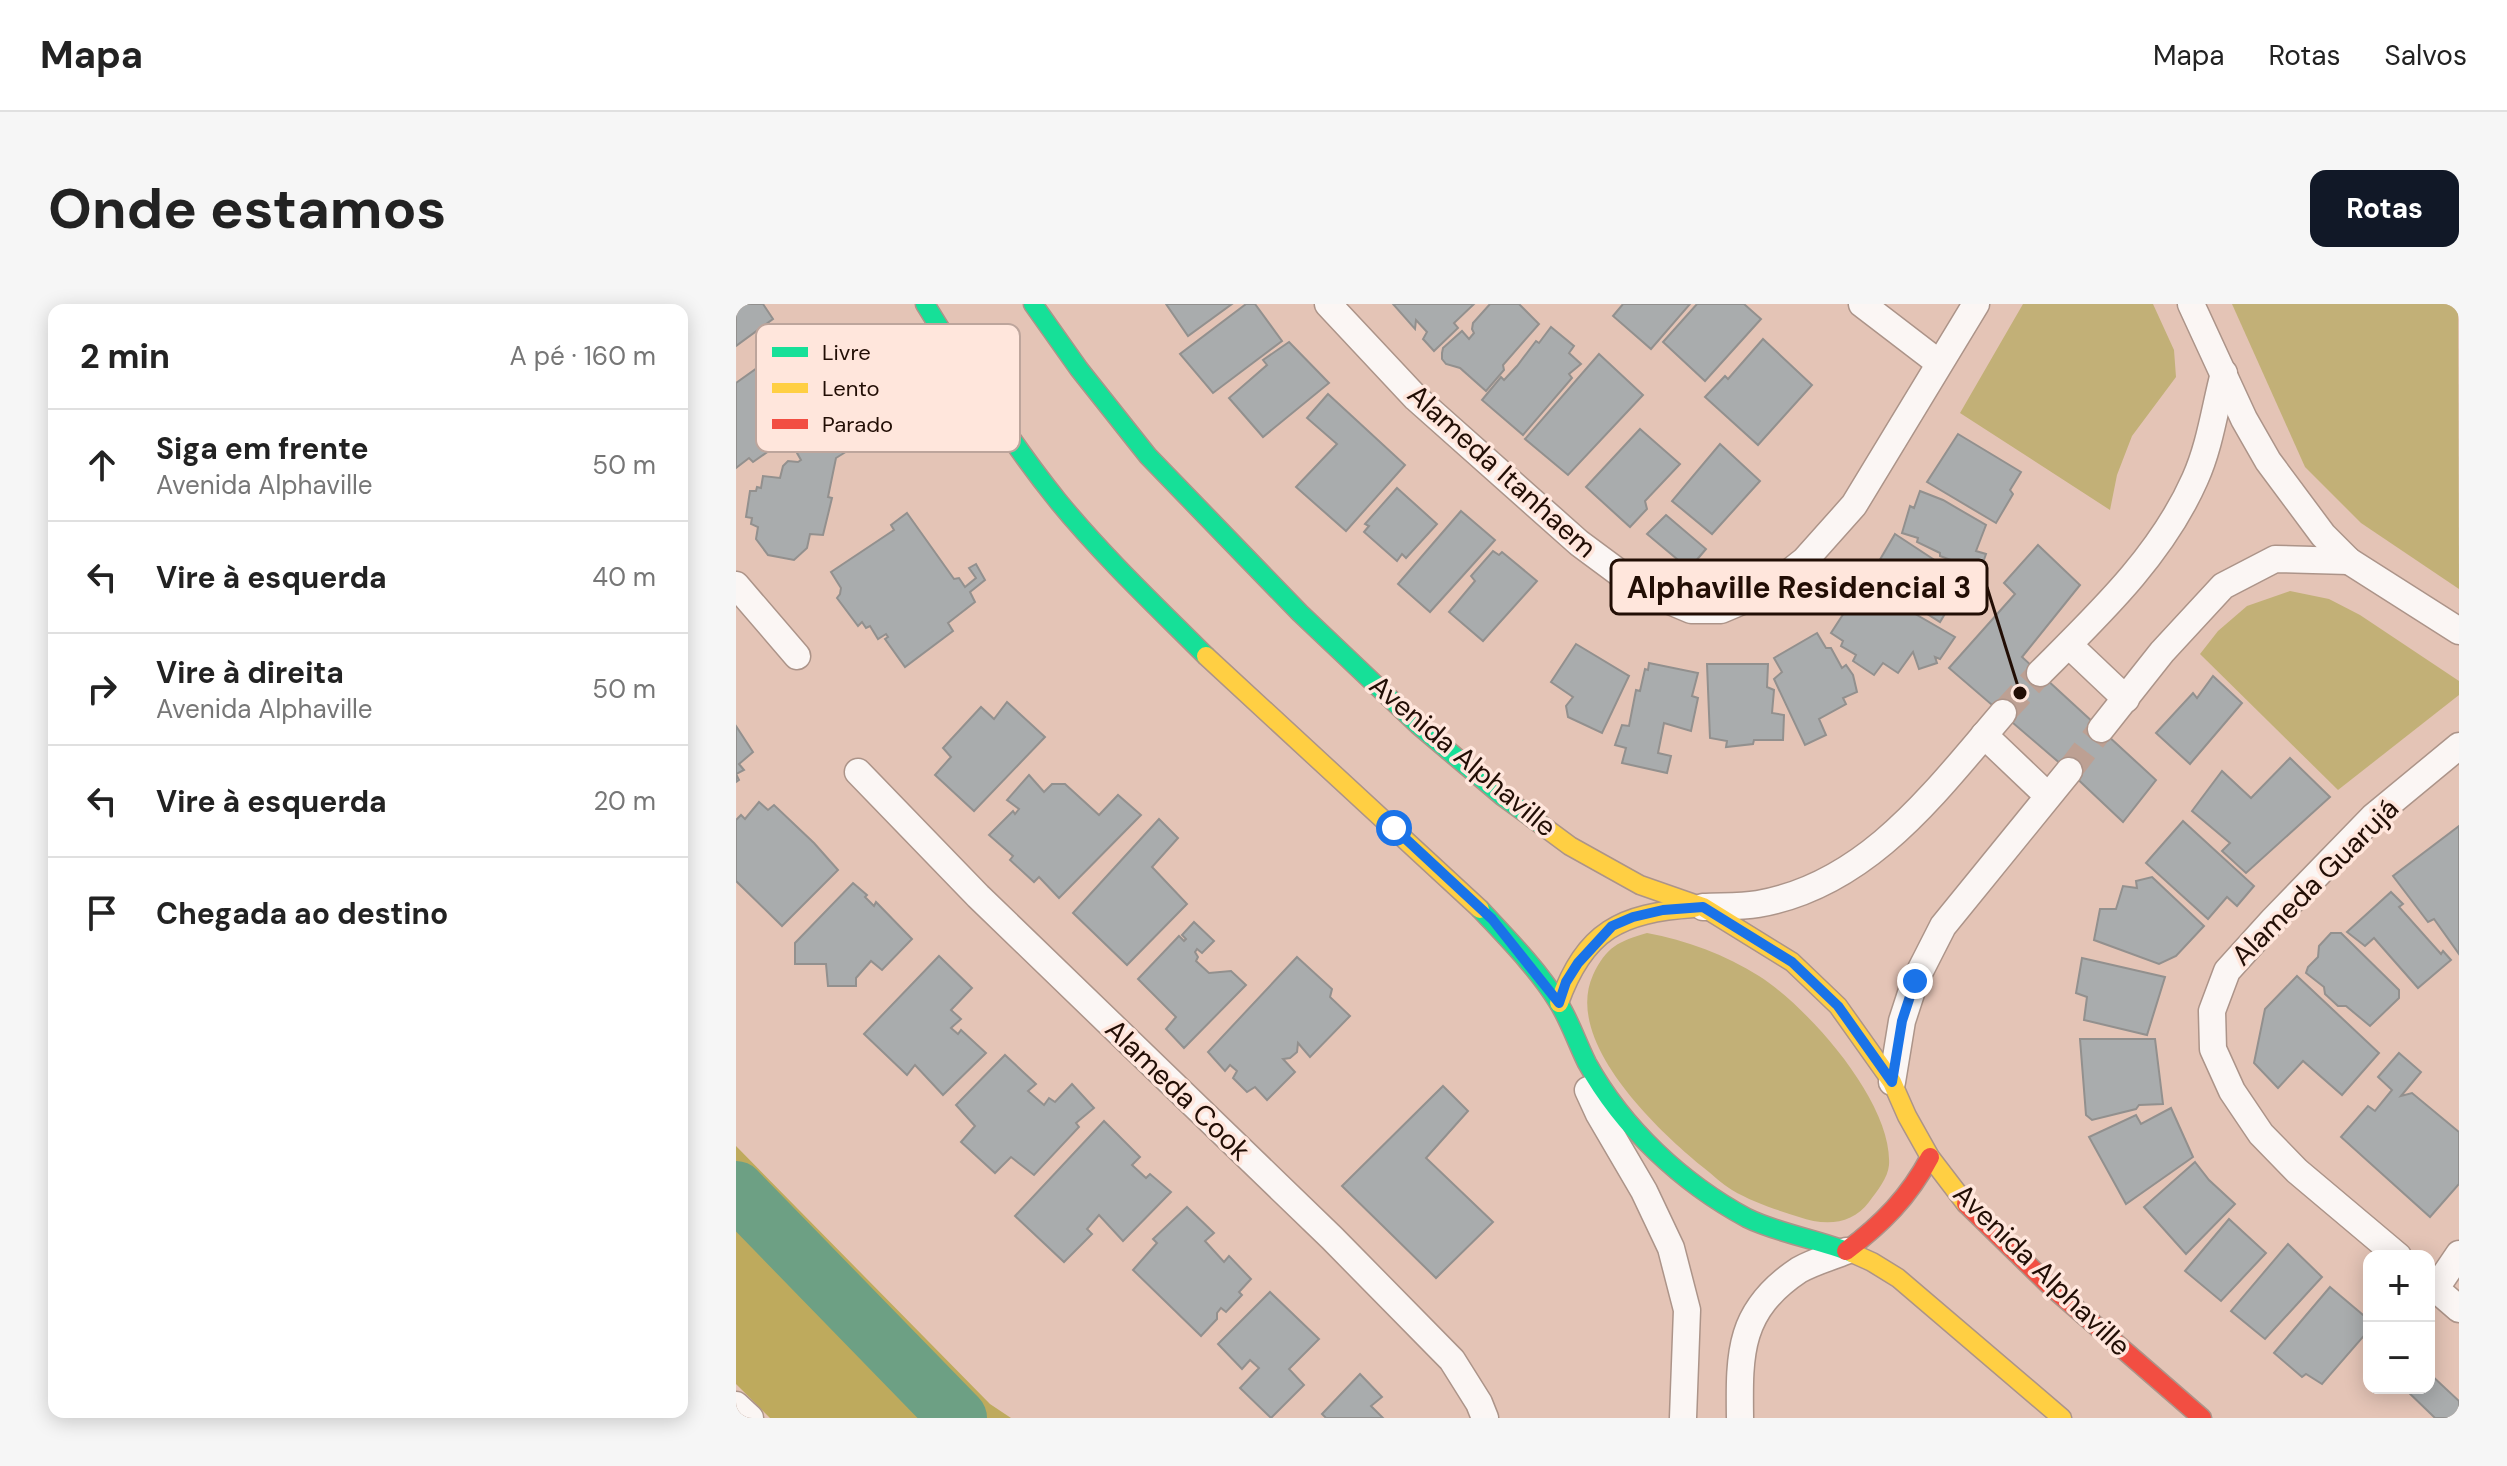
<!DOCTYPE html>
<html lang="pt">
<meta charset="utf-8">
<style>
:root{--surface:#fff;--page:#f6f6f6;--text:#222;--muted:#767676;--line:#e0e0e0;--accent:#111827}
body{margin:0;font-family:"DM Sans",sans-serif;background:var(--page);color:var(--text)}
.controls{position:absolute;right:24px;bottom:24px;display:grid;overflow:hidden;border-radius:16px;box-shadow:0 4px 20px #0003}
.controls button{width:72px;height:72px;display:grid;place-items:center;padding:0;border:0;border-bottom:2px solid var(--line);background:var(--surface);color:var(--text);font:40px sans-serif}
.stop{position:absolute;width:24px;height:24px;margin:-18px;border:6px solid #1a73e8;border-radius:50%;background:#fff}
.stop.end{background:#1a73e8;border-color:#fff;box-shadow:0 2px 8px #0008}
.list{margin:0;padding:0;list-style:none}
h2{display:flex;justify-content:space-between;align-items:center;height:104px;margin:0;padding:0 32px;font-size:34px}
h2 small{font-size:26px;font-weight:400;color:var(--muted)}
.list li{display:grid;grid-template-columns:52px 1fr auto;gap:24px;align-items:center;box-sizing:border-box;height:112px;padding:0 32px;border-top:2px solid var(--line)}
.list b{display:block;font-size:30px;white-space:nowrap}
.list p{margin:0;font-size:26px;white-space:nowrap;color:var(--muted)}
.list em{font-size:26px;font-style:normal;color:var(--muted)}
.icon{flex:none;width:44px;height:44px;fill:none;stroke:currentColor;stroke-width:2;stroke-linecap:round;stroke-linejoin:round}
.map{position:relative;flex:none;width:1723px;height:1114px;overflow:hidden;border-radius:16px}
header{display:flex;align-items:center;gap:48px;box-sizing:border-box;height:112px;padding:0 40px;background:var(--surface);border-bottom:2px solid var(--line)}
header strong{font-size:38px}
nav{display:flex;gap:44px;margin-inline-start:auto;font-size:28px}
.intro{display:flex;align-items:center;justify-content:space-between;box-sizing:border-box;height:192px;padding:0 48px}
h1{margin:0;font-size:56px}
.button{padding:20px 36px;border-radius:16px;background:var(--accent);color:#fff;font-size:28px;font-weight:700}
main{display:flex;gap:48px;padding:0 48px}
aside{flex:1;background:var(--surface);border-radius:16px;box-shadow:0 4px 20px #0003}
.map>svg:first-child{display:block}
.green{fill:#c2b077}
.forest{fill:#beaa5d}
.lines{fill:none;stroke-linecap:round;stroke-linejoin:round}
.river{stroke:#6da084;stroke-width:58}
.building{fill:#a9acad;stroke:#92908e;stroke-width:2}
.street-tunnel{stroke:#bda093;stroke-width:26;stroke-dasharray:26 13;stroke-linecap:butt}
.street-casing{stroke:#ac9489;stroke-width:29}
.fast-casing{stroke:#ac9489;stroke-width:21}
.slow-casing{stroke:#ac9489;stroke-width:21}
.jam-casing{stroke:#ac9489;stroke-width:21}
.street{stroke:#fbf6f4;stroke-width:26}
.fast{stroke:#16e098;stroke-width:18}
.slow{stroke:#ffcf43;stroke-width:18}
.jam{stroke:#f24e42;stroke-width:18}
.route{stroke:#1a73e8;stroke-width:10}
.labels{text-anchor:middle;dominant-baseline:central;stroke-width:7;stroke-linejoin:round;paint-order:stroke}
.street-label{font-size:28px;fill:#220e05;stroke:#ffe6dc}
.key{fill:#ffe6dc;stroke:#bda59c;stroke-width:2}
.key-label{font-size:22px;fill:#220e05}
.leader{fill:none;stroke:#220e05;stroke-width:3}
.callout-dot{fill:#220e05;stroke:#ffe6dc;stroke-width:3}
.callout{fill:#ffe6dc;stroke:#220e05;stroke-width:3}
.callout-label{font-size:30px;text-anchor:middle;font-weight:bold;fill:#220e05}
</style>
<header>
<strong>Mapa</strong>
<nav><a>Mapa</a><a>Rotas</a><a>Salvos</a></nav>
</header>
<div class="intro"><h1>Onde estamos</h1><a class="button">Rotas</a></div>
<main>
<aside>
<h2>2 min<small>A pé · 160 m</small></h2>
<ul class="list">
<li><svg class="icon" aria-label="ahead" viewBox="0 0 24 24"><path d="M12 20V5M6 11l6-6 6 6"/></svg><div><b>Siga em frente</b><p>Avenida Alphaville</p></div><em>50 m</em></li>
<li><svg class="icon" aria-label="left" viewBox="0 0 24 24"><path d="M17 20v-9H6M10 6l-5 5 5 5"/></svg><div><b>Vire à esquerda</b></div><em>40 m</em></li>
<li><svg class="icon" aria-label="right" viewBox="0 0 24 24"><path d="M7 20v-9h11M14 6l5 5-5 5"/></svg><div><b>Vire à direita</b><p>Avenida Alphaville</p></div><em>50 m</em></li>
<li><svg class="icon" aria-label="left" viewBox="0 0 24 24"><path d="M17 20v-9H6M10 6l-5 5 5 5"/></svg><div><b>Vire à esquerda</b></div><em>20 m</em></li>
<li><svg class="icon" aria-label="arrive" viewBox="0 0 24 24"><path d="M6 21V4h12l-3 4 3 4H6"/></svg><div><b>Chegada ao destino</b></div></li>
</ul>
</aside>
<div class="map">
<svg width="1723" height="1114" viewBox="0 0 1723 1114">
<rect width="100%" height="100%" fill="#e4c4b6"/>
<g class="green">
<polygon points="1287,0 1417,0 1438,46 1440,73 1396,132 1381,171 1374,206 1224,109"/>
<polygon points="1496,0 1722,0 1723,285 1625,219 1569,163"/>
<polygon points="1554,287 1593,295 1624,311 1723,377 1723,391 1602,486 1464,350 1482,327 1511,302"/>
<path d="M911,629C950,636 990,651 1023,672C1073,704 1157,799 1153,861C1152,874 1141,887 1133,898C1116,921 1089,922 1063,913C1041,906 1016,898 996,886C986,880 977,871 968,864C921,826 827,737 857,671C870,643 883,637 911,629Z"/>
</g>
<polygon class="forest" points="0,842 254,1100 275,1114 34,1114 0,1080"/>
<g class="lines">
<polyline class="river" points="0,886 222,1114"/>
</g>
<g class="building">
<polygon points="0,0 27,0 37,15 0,42"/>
<polygon points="430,0 496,0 452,32"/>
<polygon points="510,0 519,0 546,37 477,89 444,50"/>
<polygon points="657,0 738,0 718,19 722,24 698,47 687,35 691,28 680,16 679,25"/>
<polygon points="754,0 783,0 803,20 767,61 768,66 750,87 724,64 710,60 706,55 706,49 707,44 726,27 733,35 738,29 736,25 737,19"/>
<polygon points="887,0 954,0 915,45 877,12"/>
<polygon points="961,0 1008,0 1025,15 969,77 927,38"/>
<polygon points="815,23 838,42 833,49 845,60 833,70 836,74 787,131 746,96 765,73 768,76 781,62 800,37 803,39"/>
<polygon points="1027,35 1076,81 1022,141 969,93 989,72 992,75"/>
<polygon points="553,38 593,79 527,133 493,94 531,61 527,56"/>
<polygon points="53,41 77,76 68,83 87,109 17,158 13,154 0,164 0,79"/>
<polygon points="863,50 907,91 832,171 789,135"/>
<polygon points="592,90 669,161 610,227 560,183 601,140 571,114"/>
<polygon points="121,108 137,131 100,154 92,193 96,194 87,231 74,230 71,244 58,256 32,251 20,235 22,223 15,220 16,214 10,213 14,187 20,187 21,183 25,184 27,172 44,174 47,162 52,157 62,158 65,156 61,149"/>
<polygon points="904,125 944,160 909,197 911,205 894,223 850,183"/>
<polygon points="1222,130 1285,168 1274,186 1277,190 1260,219 1191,178"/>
<polygon points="984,140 1024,177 976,230 936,197"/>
<polygon points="661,184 701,220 670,254 666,250 661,257 628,228 633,222 629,220"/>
<polygon points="1184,187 1207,196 1250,221 1240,247 1250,250 1244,267 1204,252 1204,249 1181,238 1182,234 1166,229 1174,202 1178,204"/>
<polygon points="725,207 759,236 694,308 662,280"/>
<polygon points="171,209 218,275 223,274 229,283 240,274 233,264 240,260 249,276 234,288 239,298 212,319 217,327 169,363 149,335 152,333 150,330 142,335 134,322 130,324 126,318 122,322 101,294 104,290 105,284 95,268 158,226 155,221"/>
<polygon points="930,211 970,245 953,265 911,230"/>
<polygon points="1159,230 1229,276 1204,318 1147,282 1132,276"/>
<polygon points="1302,241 1344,281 1286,353 1420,476 1387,518 1333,467 1213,364 1279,290 1268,279"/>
<polygon points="757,247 763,251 766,248 801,277 747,337 713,308 739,277 735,272"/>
<polygon points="1128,278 1139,284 1138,286 1219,333 1204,355 1199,353 1201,359 1183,365 1177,348 1162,369 1147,359 1138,371 1117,357 1120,351 1105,342 1107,337 1095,329"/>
<polygon points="1081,329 1090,344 1095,344 1106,364 1110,361 1117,371 1121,388 1107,394 1110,400 1083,415 1090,431 1069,441 1038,375 1046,368 1038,354"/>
<polygon points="840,340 893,372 866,429 832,413 830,402 837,393 815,378"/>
<polygon points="913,359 962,369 956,392 962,394 955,427 928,419 922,449 935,452 931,469 886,459 890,444 879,441 886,421 893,422 900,386 904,387 909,365 912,366"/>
<polygon points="971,360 1032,360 1031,383 1038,386 1036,409 1048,411 1047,436 1018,436 1017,440 990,443 991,437 974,434"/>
<polygon points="1477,372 1506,399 1454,460 1420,429 1457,389 1461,394"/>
<polygon points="271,398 309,433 238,507 199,471 215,453 207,444 245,403 258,415"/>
<polygon points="0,422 17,448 3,460 8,466 0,470 3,476 0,478"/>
<polygon points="1554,454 1594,493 1510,569 1486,547 1494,539 1456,507 1486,467 1515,494"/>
<polygon points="293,471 308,488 316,480 329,480 363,511 382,491 405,511 323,594 303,573 298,578 274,556 277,552 253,531 277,507 279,510 283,505 271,496"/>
<polygon points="23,498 32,506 38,501 78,539 102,566 46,622 0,577 0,516 5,511 9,515"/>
<polygon points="423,515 442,534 416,563 451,600 391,661 337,609"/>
<polygon points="1447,517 1518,582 1501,602 1491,593 1472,615 1410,559"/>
<polygon points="1723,522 1723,650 1698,615 1692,618 1657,572"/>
<polygon points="1416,573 1468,622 1440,652 1423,660 1358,636 1364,605 1380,605 1387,582 1401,584 1400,577"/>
<polygon points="117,579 131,591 129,593 138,602 140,598 176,635 146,666 135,657 120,674 120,682 92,682 90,660 59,660 59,639"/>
<polygon points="1655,588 1667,600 1663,603 1705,650 1707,647 1715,656 1682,684 1638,634 1629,642 1611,628"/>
<polygon points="458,618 478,637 466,649 461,645 459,648 462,653 460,657 473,669 495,667 510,681 448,744 430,725 440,713 402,675 443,632 448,637 450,635 446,631"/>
<polygon points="1595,629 1605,629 1663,686 1663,694 1634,722 1610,702 1602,702 1589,690 1588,683 1570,669 1572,663 1582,653 1583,642"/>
<polygon points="203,652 236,684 215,706 225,715 215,724 222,730 225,726 250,749 207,791 179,761 171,771 128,730"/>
<polygon points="561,653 596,685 594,693 614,712 574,753 562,739 561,748 554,754 547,755 559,768 531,796 519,783 511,788 497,774 501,767 494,761 489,767 472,748"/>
<polygon points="1346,654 1429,673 1411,731 1348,716 1351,693 1340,689"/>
<polygon points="1561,672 1643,749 1606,791 1567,757 1542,784 1518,759 1529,705"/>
<polygon points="1344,735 1419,735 1427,800 1403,801 1400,805 1356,816 1350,811"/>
<polygon points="1663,749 1685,768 1665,792 1676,789 1723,828 1723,880 1694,913 1605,833 1632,802 1639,807 1656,786 1642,773"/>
<polygon points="269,751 300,780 292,787 308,801 313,794 319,798 336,780 358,804 340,819 343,823 298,871 275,853 259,869 225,838 239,822 220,801"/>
<polygon points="707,782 732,807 690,854 757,918 700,974 606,882"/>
<polygon points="1435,804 1457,853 1390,900 1353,833 1400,811 1405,820"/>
<polygon points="368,817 404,853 396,861 410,874 414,870 435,888 387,937 363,911 351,925 356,930 328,958 279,912"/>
<polygon points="1459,858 1473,876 1499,900 1450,950 1408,903"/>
<polygon points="451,903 478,929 469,937 488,958 493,952 515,975 503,988 506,991 490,1008 485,1004 481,1009 481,1015 465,1032 397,966 421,939 417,935"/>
<polygon points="1493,915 1530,949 1485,997 1449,967"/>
<polygon points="1552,940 1586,973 1529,1035 1495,1007"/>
<polygon points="1594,983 1633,1016 1633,1026 1586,1080 1570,1070 1566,1073 1538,1049"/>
<polygon points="534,988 583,1035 553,1065 568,1081 535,1114 504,1084 523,1064 514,1056 506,1065 482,1040"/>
<polygon points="1693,1069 1723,1097 1723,1114 1699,1114 1668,1084 1693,1084"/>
<polygon points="624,1070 646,1093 635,1102 647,1114 590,1114 586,1110"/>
</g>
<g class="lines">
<g class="street-tunnel">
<polyline points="1267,409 1304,369"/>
<polyline points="1333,467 1365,425"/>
</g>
<g class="street-casing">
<g id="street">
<polyline points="592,0 680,94 843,239 905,285 955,306 985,306 1030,287 1069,256 1118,201 1240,0"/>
<polyline points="1126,0 1203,59"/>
<polyline points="1455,0 1508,115 1532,157 1587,231 1613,257 1723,327"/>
<polyline points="0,281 61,352"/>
<polyline points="1333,341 1390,395"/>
<path d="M1304,369C1362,311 1425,252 1459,175C1474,142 1479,103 1488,69"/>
<polyline points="1365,425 1426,348 1487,282 1539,255 1613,257"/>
<polyline points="1248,431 1312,492"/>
<polyline points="122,468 242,592 596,934 716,1056 743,1099 749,1114"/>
<path d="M967,603C985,602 1004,603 1022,600C1132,581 1199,488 1267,409"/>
<polyline points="1156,778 1166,717 1179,677 1207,622 1333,467"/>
<polyline points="852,786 863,810 908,887 935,944 951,1006 947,1114"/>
<polyline points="1662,952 1561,867 1525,830 1496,787 1477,745 1476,707 1491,667 1538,615 1637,513 1723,442"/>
<polyline points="1693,979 1723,1005"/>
<polyline points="1700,984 1723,950"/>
<polyline points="0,1101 14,1114"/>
<path d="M1004,1114C1003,1048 1003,1006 1063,966C1077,958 1095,953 1110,947"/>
</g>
</g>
<g class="fast-casing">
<g id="fast">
<path d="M189,0C231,68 272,135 322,197C367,252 420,302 470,352"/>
<polyline points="297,0 343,65 412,152 564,309 682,421 766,492 811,525"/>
<path d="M744,605C771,634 801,664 822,698C834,717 841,739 851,759C887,824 946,879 1011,914C1041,929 1084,936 1116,949"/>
</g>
</g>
<g class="slow-casing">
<g id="slow">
<polyline points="470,352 744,605"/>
<polyline points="811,525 834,542 904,581 967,603 1056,658 1102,702 1156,778 1171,812 1194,853 1230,900"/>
<path d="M823,699C849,626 885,609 958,604"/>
<polyline points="1116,949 1136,958 1162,974 1326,1114"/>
</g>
</g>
<g class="jam-casing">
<g id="jam">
<polyline points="1230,900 1313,981 1466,1114"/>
<path d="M1110,947C1146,920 1173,893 1194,853"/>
</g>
</g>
<use href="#street" class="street"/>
<use href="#fast" class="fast"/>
<use href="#slow" class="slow"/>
<use href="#jam" class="jam"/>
</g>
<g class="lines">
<polyline class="route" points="658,524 756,615 823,699 830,678 842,659 876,622 897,613 927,606 967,603 1056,658 1102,702 1156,778 1166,717 1179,677"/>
</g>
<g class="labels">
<g class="street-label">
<text transform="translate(766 167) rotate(42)">Alameda Itanhaem</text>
<text transform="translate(727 452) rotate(40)">Avenida Alphaville</text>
<text transform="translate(1579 578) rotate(-45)">Alameda Guarujá</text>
<text transform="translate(442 786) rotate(44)">Alameda Cook</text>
<text transform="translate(1306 966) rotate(44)">Avenida Alphaville</text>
</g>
</g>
<rect x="20" y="20" width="264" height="128" rx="12" class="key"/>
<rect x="36" y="43" width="36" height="10" fill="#16e098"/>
<rect x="36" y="79" width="36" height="10" fill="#ffcf43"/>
<rect x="36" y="115" width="36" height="10" fill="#f24e42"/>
<g class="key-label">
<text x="86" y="56">Livre</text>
<text x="86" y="92">Lento</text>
<text x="86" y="128">Parado</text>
</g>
<path class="leader" d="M1284 389L1251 283"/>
<circle class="callout-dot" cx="1284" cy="389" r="8"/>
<rect class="callout" x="875" y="256" width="376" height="54" rx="8"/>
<g class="callout-label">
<text x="1063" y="294">Alphaville Residencial 3</text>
</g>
</svg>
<div class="controls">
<button>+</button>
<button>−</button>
</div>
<div class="stop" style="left:658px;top:524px"></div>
<div class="stop end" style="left:1179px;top:677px"></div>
</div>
</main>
